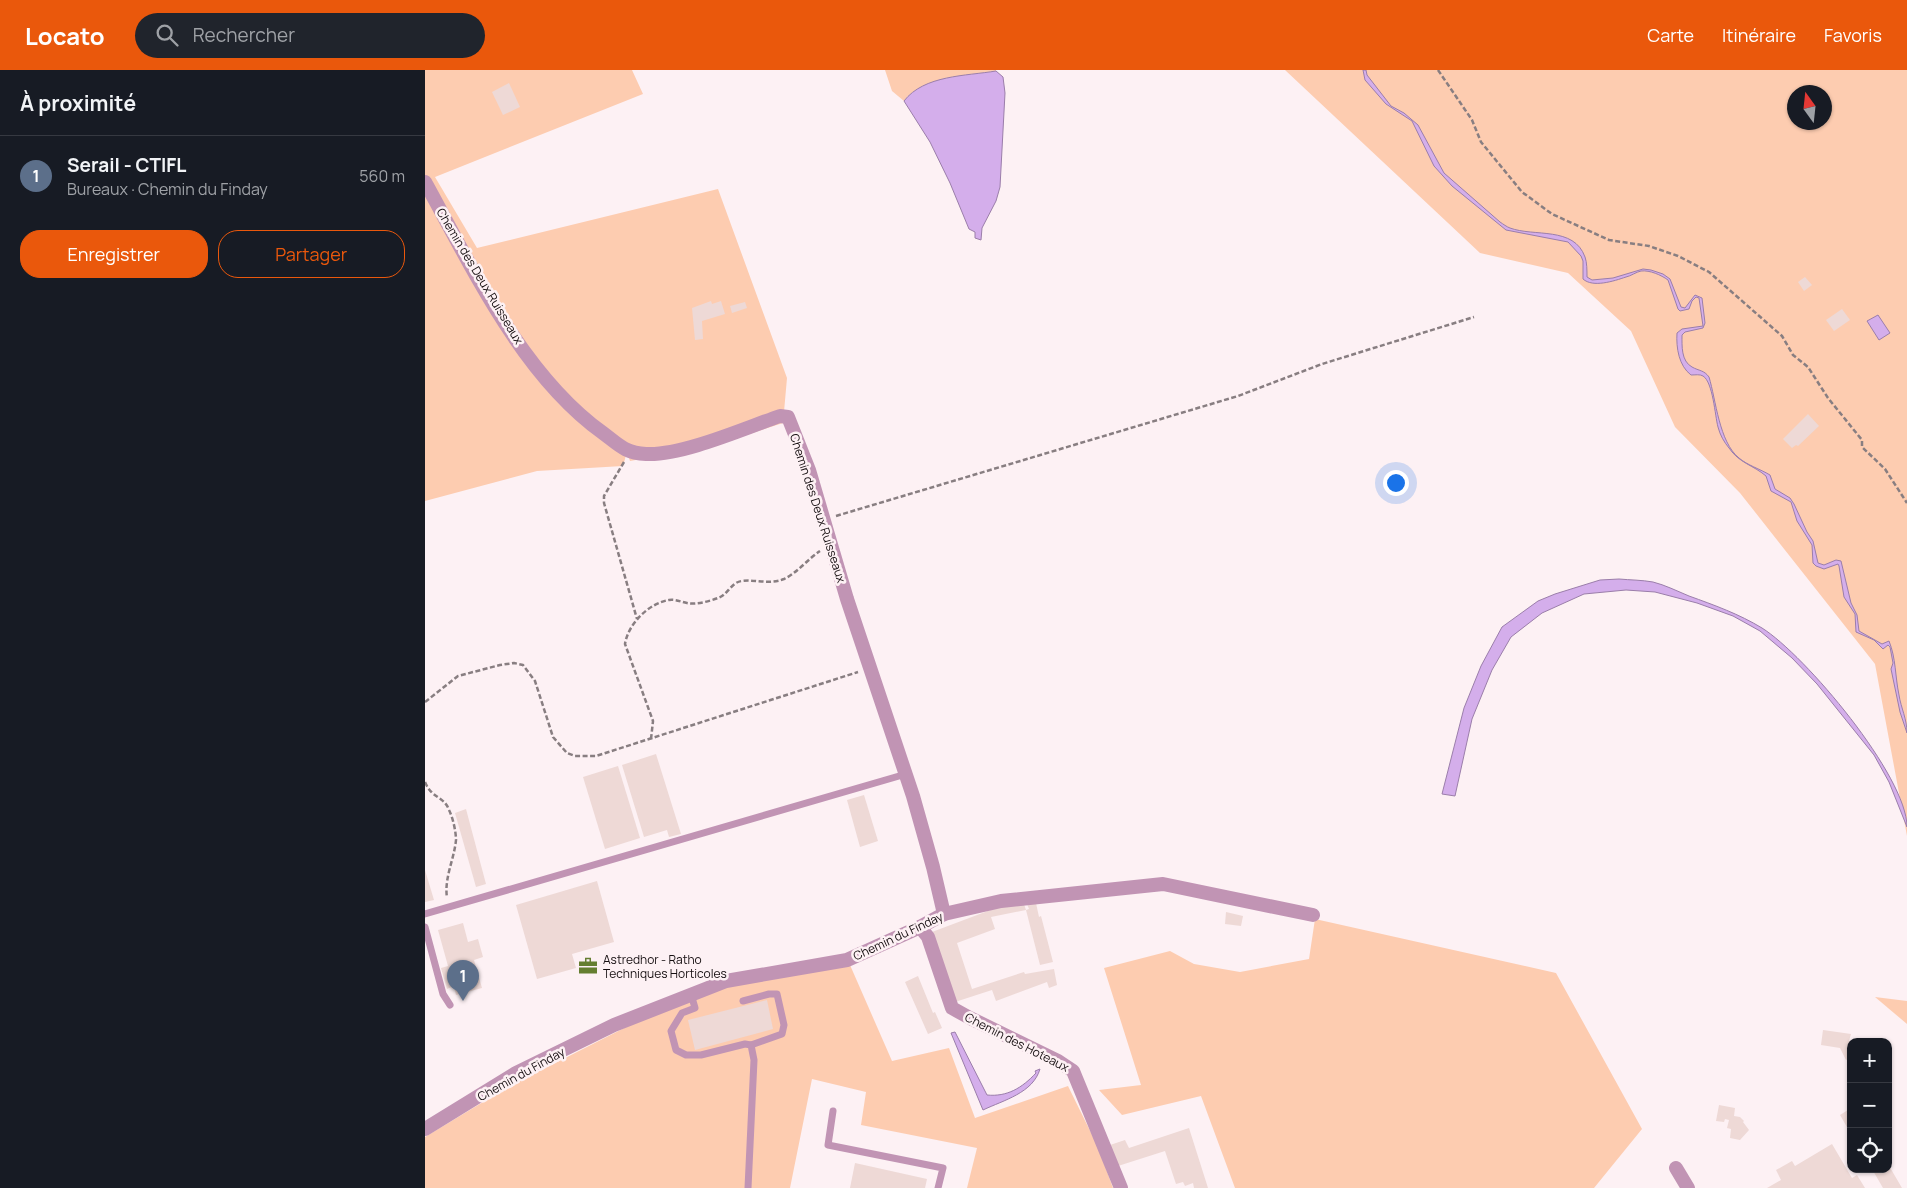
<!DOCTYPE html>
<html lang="fr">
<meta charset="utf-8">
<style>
:root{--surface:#171b24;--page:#20242c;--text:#f1f3f6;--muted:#9ea1a6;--line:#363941;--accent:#ea580c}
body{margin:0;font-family:Manrope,sans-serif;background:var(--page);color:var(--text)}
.controls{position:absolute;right:15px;bottom:15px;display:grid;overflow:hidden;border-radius:10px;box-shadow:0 1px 4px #0004}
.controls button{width:45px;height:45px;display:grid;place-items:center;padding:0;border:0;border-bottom:1px solid var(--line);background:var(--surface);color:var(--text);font:25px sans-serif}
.compass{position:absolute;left:1362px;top:15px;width:45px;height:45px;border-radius:50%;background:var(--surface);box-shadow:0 1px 4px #0004;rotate:345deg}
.you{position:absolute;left:970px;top:412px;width:18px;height:18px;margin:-12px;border:4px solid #fff;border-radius:50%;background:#1a73e8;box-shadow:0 0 0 8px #1a73e833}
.badge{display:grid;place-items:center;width:32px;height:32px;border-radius:50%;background:var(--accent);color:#fff;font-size:16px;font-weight:700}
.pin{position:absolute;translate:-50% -41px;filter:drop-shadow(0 1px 2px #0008)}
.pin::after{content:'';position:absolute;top:26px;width:18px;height:15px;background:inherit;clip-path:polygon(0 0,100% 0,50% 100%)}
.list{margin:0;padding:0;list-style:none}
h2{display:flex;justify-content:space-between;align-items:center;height:65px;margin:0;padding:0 20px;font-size:21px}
h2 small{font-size:16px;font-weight:400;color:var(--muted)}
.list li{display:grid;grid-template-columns:32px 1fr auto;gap:15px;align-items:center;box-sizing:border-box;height:80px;padding:0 20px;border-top:1px solid var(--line)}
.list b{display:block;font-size:19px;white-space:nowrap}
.list p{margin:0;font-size:16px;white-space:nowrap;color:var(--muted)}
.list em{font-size:16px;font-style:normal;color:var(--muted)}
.actions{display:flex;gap:10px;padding:15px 20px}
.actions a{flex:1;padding:11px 0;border:1px solid var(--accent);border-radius:20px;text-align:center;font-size:18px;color:var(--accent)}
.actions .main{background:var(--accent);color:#fff}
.icon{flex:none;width:28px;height:28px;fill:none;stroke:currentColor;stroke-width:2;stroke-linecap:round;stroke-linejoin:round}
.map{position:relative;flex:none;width:1482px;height:1118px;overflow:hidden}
header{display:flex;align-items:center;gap:30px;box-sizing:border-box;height:70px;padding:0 25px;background:var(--accent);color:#fff}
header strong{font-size:24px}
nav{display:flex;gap:28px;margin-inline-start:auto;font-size:18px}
.search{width:350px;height:45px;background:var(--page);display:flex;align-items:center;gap:12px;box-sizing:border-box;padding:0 18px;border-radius:28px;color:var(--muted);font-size:19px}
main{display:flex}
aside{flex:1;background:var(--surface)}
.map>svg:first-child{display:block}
.green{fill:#fdccb0;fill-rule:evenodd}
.water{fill:#d4aeeb;stroke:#9b7eaa}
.building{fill:#eed9d6}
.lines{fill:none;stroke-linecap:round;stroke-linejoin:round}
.path{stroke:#887e81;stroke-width:2.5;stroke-dasharray:5 2.5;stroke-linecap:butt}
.lane{stroke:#c194b4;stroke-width:7}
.street{stroke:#c194b4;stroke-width:14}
.labels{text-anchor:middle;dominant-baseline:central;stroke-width:5;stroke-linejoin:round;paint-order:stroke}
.street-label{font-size:12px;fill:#160f11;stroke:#fdf1f4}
.poi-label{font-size:12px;fill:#160f11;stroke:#fdf1f4;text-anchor:start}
</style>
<header>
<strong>Locato</strong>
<div class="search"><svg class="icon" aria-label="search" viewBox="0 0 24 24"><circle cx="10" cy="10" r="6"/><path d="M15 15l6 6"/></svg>Rechercher</div>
<nav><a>Carte</a><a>Itinéraire</a><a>Favoris</a></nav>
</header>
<main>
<aside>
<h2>À proximité<small></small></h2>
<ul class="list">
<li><span class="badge" style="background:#5c6f8a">1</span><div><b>Serail - CTIFL</b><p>Bureaux · Chemin du Finday</p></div><em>560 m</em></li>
</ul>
<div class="actions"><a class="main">Enregistrer</a><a>Partager</a></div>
</aside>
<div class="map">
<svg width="1482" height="1118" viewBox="0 0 1482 1118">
<rect width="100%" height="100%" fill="#fdf1f4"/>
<g class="green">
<polygon points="0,0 207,0 218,24 10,107 52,178 293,119 362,308 358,353 284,377 205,391 202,382 198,396 112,401 0,431"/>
<path d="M460,0H571V1C542,6 498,6 479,31L467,21Z"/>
<path d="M860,0H1482V766L1450,594L1315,423L1250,357L1206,261L1143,203L1055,183ZM1370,22H1400V52H1370Z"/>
<polygon points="890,849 1131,903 1217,1059 1169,1118 810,1118 776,1026 697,1045 674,1020 716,1015 679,898 745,881 769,894 815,902 884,889"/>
<polygon points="425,895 467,991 524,978 550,1048 643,1016 673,1077 688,1118 542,1118 552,1078 436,1055 441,1022 387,1009 365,1118 0,1118 0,1067 83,1017 225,945 303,916"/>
<polygon points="1450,927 1482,931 1482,954"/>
</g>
<g class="water">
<path d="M938,0H941L942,5L966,36L979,43L993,55L1019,103L1075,152C1078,154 1082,157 1085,158C1109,167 1149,156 1160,187C1162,192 1162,201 1162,207L1167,210L1188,208L1218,199L1226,200L1238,204L1245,209L1256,237L1260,238L1270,225L1277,228L1280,253L1278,258L1260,262L1257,265C1257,276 1256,291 1267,297C1274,301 1279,300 1284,307C1291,330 1294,372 1314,388C1322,395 1335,399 1345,405L1350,419L1365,428L1369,434L1382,462L1388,471L1393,493L1399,495L1411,490L1416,491L1426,533L1432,545L1434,561L1457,574L1464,571C1471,588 1470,606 1474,625C1476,638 1482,649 1482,663L1475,642L1466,599L1468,593L1465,577L1463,575L1458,579L1449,570L1431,562L1430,544L1419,527L1414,496L1413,494L1399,499L1391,496L1388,493L1387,475L1372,451L1366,432L1346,421L1341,406C1328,395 1314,393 1304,378C1299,372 1295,365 1293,357C1290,346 1288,312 1278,306C1275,304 1270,305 1266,305C1254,296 1251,278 1252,263L1257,259L1278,256L1274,228L1271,227L1267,231L1264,239L1255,241L1253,239L1243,210C1236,205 1225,200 1216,201C1211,202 1206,206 1201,207C1189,211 1168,218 1158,209V191L1156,186L1143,172L1081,160L1027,116L1009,96L987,51L961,34L940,10Z"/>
<path d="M571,1L578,7L580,23L575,117L571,131L557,158L556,170L550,168V162L544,159L525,113L505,72L479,31C499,5 541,6 571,1Z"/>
<polygon points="1453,245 1465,263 1454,270 1442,251"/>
<path d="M1194,509C1205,510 1217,510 1228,512C1240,515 1252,521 1264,526C1289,535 1314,544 1337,558C1380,585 1482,706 1482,757L1464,712L1449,685L1392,614L1367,588L1335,561L1308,546L1272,533L1230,522L1201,520L1159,524L1117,543L1086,567L1067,600L1047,649L1030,726L1017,724L1039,638L1056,596L1077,557L1113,531L1130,524L1175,510Z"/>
<path d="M530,962L562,1025C582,1027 597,1018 611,1003L610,1001L615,999C608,1023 579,1030 558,1040L526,963Z"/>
</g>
<g class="building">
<polygon points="84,13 95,37 78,45 67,22"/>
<polygon points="1380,207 1387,215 1379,221 1373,212"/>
<polygon points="286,231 287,234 296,231 300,244 277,251 278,269 270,270 267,238"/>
<polygon points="320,232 322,238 307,243 305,236"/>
<polygon points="1417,239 1425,250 1409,261 1401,250"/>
<polygon points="1383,344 1394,356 1373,376 1371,375 1367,378 1358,369"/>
<polygon points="231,684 256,764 244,767 242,760 219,767 197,695"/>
<polygon points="193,696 215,768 180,779 158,707"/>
<polygon points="439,725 453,771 435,777 422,730"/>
<polygon points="41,739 61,814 51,817 30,743"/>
<polygon points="0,800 9,830 0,832"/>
<polygon points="172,811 189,872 147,884 151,898 112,909 91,835"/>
<polygon points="611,833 614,847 616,846 628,892 615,895 601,840 604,839 602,834"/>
<polygon points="599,834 601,840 566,847 570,859 532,873 547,919 599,902 600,904 629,899 632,915 624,918 622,912 571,931 567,920 530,932 507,862 576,836"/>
<polygon points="801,842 818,846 816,856 800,854"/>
<polygon points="38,853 43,872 53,869 58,887 49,890 57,918 31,925 29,916 22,919 16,898 23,896 13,860"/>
<polygon points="493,906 508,943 510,942 517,958 503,964 480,912"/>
<polygon points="342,930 348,959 270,980 263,950"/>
<polygon points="1398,960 1426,964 1424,971 1426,971 1426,987 1421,990 1415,978 1396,975"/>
<polygon points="1294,1035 1310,1038 1309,1046 1315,1047 1319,1051 1318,1052 1324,1060 1315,1070 1305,1068 1306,1059 1302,1058 1304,1050 1300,1049 1299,1052 1291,1051"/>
<polygon points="1426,1038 1426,1064 1415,1045"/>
<polygon points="764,1058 783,1118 769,1118 768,1113 760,1116 758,1112 751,1114 740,1081 693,1096 685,1075 700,1070 704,1078"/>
<polygon points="1407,1074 1427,1108 1432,1105 1440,1118 1342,1118 1356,1110 1351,1100 1367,1091 1370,1096"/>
<polygon points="430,1093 502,1109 500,1118 425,1118"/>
<polygon points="1463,1094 1477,1118 1458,1118 1447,1099 1463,1099"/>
</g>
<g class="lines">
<g class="path">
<polyline points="1013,0 1047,50 1056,72 1097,122 1127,144 1184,170 1224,176 1253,186 1284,202 1357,266 1368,285 1383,297 1403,328 1437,370 1437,377 1460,399 1482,433"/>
<polyline points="199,392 179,426 179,433 212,549"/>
<polyline points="411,446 813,326 897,294 1049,247"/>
<polyline points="0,632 33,606 75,595 89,593 98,595 110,611 128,667 142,683 150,686 171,686 433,602"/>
<path d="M226,669L228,651L200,574C203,554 224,533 244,530C251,529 256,532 262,533C271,535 285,531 293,528C303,525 306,512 317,511C331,509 344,515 359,509C372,503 383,489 395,481"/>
<path d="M0,712C7,729 19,726 24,740C28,748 31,762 31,770C29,790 19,808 22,828"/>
</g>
<g class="lane">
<polyline points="0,844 481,704"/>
<polyline points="0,857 18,924 25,935"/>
<polyline points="266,924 270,938 257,943 246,961 251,980 261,985 276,985 320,974 326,975 329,990 323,1118"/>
<polyline points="318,931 344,924 352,924 359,955 357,964 326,975"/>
<polyline points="408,1041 403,1075 518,1098 513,1118"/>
</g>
<g class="street">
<path d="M0,112C47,197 97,305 178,363C194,375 200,383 221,384C257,386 320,358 355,346L363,347L384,400L422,529L488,726L508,797L519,844"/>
<polyline points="495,857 503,867 527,938 545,948 633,991 648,1001 696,1118"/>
<polyline points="0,1059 91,1003 189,955 301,911 422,890 495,857 519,844 576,831 738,814 888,845"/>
<polyline points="1251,1098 1263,1118"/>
</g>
</g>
<defs>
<g id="office-bare" transform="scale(1.5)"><path d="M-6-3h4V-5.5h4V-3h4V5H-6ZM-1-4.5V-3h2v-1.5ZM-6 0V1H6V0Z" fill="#657e30" stroke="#fdf1f4" stroke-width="2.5" paint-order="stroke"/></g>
</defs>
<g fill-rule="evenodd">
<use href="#office-bare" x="163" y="896"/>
</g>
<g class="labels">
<g class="street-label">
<text transform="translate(55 206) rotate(59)">Chemin des Deux Ruisseaux</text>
<text transform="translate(393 438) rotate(72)">Chemin des Deux Ruisseaux</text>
<text transform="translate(473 866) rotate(-25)">Chemin du Finday</text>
<text transform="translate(592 972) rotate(27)">Chemin des Hoteaux</text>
<text transform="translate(96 1004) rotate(-29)">Chemin du Finday</text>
</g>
<g class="poi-label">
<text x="178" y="889">Astredhor - Ratho<tspan x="178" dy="14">Techniques Horticoles</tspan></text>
</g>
</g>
</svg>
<div class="controls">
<button>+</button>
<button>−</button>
<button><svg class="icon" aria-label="locate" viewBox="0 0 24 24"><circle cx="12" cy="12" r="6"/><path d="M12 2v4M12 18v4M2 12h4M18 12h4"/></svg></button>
</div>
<svg class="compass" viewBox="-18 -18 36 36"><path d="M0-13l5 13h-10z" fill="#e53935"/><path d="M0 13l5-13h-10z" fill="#9ea1a6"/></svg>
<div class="you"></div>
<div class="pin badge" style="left:38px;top:931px;background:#5c6f8a">1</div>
</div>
</main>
